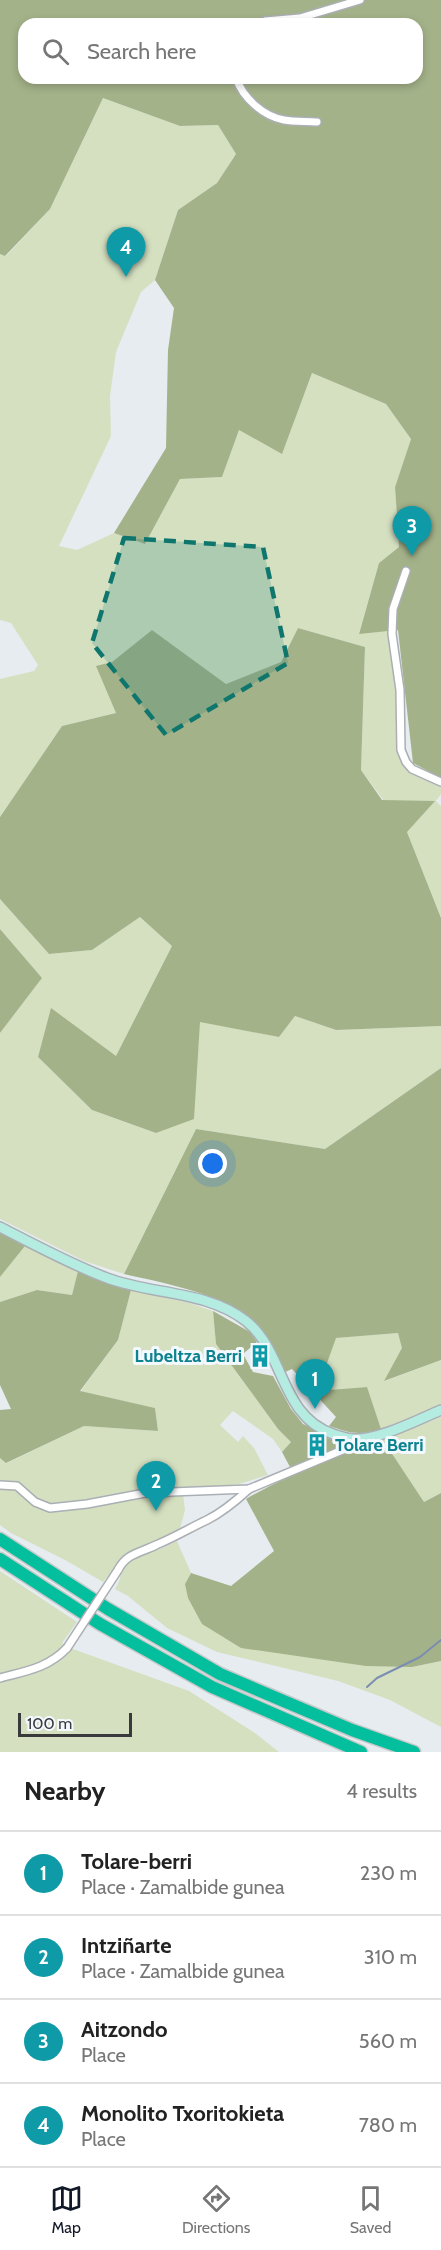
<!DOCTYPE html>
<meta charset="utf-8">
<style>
:root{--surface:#fff;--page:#f6f6f6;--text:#222;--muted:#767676;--line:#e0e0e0;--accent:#111827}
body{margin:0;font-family:Cabin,sans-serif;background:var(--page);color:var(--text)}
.scale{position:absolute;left:18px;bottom:15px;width:114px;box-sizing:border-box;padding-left:6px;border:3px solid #383a3c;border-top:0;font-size:16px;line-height:21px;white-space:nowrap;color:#383a3c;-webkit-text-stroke:4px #f3f9fe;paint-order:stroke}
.you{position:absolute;left:213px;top:1164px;width:21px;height:21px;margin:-15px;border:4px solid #fff;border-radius:50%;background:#1a73e8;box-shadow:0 0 0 9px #1a73e833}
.badge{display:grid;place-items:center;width:39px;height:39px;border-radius:50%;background:var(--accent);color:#fff;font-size:20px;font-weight:700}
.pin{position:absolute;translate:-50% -50px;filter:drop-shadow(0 2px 3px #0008)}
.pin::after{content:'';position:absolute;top:32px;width:21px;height:18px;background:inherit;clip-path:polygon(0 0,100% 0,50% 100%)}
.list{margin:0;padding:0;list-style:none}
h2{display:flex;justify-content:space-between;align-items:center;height:78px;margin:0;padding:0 24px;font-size:26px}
h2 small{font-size:20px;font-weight:400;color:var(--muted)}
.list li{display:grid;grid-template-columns:39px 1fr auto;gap:18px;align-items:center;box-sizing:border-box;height:84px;padding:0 24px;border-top:2px solid var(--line)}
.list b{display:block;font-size:22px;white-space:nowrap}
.list p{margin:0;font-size:20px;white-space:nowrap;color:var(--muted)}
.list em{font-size:20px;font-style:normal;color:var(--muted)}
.icon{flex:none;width:33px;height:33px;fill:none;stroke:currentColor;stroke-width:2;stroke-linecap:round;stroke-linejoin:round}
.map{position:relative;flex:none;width:441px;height:1752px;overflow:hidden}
.search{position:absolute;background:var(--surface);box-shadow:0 3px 9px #0003;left:18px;right:18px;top:18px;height:66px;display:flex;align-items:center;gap:15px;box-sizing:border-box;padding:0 21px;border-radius:18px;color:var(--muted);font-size:22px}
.sheet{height:414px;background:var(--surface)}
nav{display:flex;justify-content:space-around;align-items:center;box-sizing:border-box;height:84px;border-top:2px solid var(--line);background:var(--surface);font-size:16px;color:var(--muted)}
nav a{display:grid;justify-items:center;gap:3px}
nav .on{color:var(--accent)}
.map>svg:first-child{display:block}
.green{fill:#d5e0c1}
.forest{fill:#a4b289;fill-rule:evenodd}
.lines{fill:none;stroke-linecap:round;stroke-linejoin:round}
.stream{stroke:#7b8eb2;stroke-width:2}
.street-casing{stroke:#aaafb4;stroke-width:10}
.secondary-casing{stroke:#aaafb4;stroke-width:12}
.highway-casing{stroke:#c7c8c8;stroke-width:15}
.street{stroke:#fff;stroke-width:7}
.secondary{stroke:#b4ece2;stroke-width:9}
.highway{stroke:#04bf9e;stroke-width:12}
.street-bridge-casing{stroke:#aaafb4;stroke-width:10;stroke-linecap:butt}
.street-bridge{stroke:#fff;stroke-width:7}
.marked{fill:#0f766e;fill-opacity:0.2;stroke:#0f766e;stroke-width:4.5;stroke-dasharray:12 8;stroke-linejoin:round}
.labels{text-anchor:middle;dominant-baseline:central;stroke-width:6;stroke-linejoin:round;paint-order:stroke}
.culture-label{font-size:18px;font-weight:bold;fill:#0d838f;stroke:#f3f9fe;text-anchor:end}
</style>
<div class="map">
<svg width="441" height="1752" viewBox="0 0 441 1752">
<rect width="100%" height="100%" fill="#e6ecf0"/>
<g class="green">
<polygon points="103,98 180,126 218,125 236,154 217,183 178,210 155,280 141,292 116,352 110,396 111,436 59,546 77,550 114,533 145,544 180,479 222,477 239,430 282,453 312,373 386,404 411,439 395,487 399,547 379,563 359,633 389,631 396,691 397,747 400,758 408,769 441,786 441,794 436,801 441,806 441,918 407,832 361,770 365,647 298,628 281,662 226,684 152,630 112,662 116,713 62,726 0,817 0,679 34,671 38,665 11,623 0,620 0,254 6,256 50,209"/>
<polygon points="0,899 49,954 92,950 140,917 172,946 116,1057 51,1009 38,1057 92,1110 156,1133 199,1021 279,1037 295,1016 336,1030 441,1026 441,1068 325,1149 196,1129 124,1274 84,1261 0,1219 0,1033 42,978 0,929"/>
<polygon points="25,1246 78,1271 72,1295 37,1290 0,1302 0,1277"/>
<path d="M131,1290L189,1303L213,1311L216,1344L278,1429L291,1442L282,1452L273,1439L233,1411L220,1425L238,1442L243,1436L254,1448L268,1475L239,1484L193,1489L163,1488L55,1504C77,1515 99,1504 123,1499C143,1495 163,1494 183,1494L185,1510L180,1529L153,1545L141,1546L125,1555L103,1582L67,1561L11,1533L0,1525V1458L7,1463L84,1426L158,1431L155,1408L80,1392L118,1340Z"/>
<polygon points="398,1333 403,1348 385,1381 441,1360 441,1405 381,1429 366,1387 317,1392 335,1338"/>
<polygon points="441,1417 441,1493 424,1502 383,1440"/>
<path d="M177,1541L191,1573L185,1584L412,1667L441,1661V1727L390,1700L338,1681L217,1652L167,1628L128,1596L115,1589C121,1580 120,1575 123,1567C130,1552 147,1553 160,1549C166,1547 172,1543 177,1541Z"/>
<polygon points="0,1571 77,1622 62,1643 73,1649 189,1691 255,1733 279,1752 0,1752"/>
</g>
<g class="forest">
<path d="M0,0H441V778L413,763L398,630L359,634L379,563L399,547L395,487L411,439L386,404L312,373L282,454L239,430L222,477L180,479L145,544L114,533L166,448L168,350L174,308L155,280L178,210L217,183L236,154L218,125L180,126L103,98L50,209L5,256L0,254ZM24,24H417V78H24Z"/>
<polygon points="298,628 365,647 361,770 382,800 435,801 407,832 441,918 441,1026 336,1030 295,1016 279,1037 200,1022 194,1119 156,1133 92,1110 38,1057 51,1008 116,1056 172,946 140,917 92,950 49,954 0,899 0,817 62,726 116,713 96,666 112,662 152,630 226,684 281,662"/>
<polygon points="0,929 42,978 0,1033"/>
<path d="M441,1068V1360L384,1381L402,1348L398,1333L336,1338L317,1391L367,1387L381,1429C359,1436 350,1433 329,1426L336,1417L292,1369L283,1373C275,1358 269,1340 258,1327C232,1295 163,1283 124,1274L196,1129L325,1149Z"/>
<polygon points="0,1233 25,1246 0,1277"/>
<polygon points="78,1271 131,1290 118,1340 80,1391 155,1408 158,1431 84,1426 6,1463 0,1458 0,1410 11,1409 0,1385 0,1302 37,1290 72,1295"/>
<polygon points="213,1311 250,1332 257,1342 243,1354 253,1372 273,1376 291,1409 303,1424 346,1442 342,1446 290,1467 282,1452 291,1442 278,1429 216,1344"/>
<path d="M383,1440L424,1502L441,1493V1661L412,1667L366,1666L241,1648L202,1624L188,1598L185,1584L191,1573L231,1586L274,1551L246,1499C289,1474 336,1456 383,1440Z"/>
</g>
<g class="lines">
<polyline class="stream" points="367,1687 377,1678 420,1657 441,1640"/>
<g class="street-casing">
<g id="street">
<polyline points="256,24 265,21 300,18 360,0"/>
<path d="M236,78C243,98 263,116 284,120C295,122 307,121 317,122"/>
<polyline points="406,571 393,609 392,634 400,690 401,750 406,762 412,769 441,782"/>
<polyline points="0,1485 17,1486 35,1502 50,1508 87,1504 145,1493 249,1489 345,1449 349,1446 351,1439"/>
<path d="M118,1570C127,1553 140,1553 156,1545C173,1538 190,1528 207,1520C223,1512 236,1501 249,1489"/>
<path d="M0,1678C26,1671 48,1668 67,1648"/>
</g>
</g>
<g class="secondary-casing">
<path id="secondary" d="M0,1227C33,1244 72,1265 107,1278C152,1295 206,1290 246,1321C285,1352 280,1416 333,1434C340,1436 347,1439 355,1439C381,1439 417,1420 441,1410"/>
</g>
<g class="highway-casing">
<g id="highway">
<polyline points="0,1539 108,1609 220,1674 352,1730 414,1752"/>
<polyline points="0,1559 100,1624 212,1687 361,1752"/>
</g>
</g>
<use href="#street" class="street"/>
<use href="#secondary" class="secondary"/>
<use href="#highway" class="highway"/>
<g class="street-bridge-casing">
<polyline id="street-bridge" points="67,1648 118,1570"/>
</g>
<use href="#street-bridge" class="street-bridge"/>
</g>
<path class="marked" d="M124,538L263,547L288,663L166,735L92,643Z"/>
<defs>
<g id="building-bare" transform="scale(1.8)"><path d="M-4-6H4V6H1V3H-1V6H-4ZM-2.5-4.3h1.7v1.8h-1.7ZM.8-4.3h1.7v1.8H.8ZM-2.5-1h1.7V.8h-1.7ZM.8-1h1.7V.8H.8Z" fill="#0f9aa8" stroke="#f3f9fe" stroke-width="2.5" paint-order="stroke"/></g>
</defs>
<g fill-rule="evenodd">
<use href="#building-bare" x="260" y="1356"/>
<use href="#building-bare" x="317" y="1445"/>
</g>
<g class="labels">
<g class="culture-label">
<text x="242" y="1356">Lubeltza Berri</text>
<text x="335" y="1445" text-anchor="start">Tolare Berri</text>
</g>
</g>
</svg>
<div class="scale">100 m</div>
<div class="you"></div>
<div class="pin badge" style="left:315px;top:1409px;background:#0f9aa8">1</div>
<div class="pin badge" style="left:156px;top:1511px;background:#0f9aa8">2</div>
<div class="pin badge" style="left:412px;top:556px;background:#0f9aa8">3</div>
<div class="pin badge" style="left:126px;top:277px;background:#0f9aa8">4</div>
<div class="search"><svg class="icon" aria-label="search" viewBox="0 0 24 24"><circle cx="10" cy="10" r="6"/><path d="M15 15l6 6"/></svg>Search here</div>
</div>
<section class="sheet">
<h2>Nearby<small>4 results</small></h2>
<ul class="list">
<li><span class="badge" style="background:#0f9aa8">1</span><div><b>Tolare-berri</b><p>Place · Zamalbide gunea</p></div><em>230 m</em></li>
<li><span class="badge" style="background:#0f9aa8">2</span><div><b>Intziñarte</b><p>Place · Zamalbide gunea</p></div><em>310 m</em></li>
<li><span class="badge" style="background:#0f9aa8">3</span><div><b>Aitzondo</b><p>Place</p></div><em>560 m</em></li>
<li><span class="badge" style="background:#0f9aa8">4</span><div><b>Monolito Txoritokieta</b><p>Place</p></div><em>780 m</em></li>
</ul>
</section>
<nav>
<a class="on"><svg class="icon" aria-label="map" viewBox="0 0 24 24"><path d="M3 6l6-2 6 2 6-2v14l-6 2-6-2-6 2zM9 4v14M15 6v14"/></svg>Map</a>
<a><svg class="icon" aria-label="directions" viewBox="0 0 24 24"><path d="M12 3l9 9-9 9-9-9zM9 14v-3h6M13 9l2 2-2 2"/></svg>Directions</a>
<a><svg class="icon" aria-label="saved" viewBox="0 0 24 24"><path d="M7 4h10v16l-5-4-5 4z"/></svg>Saved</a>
</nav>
